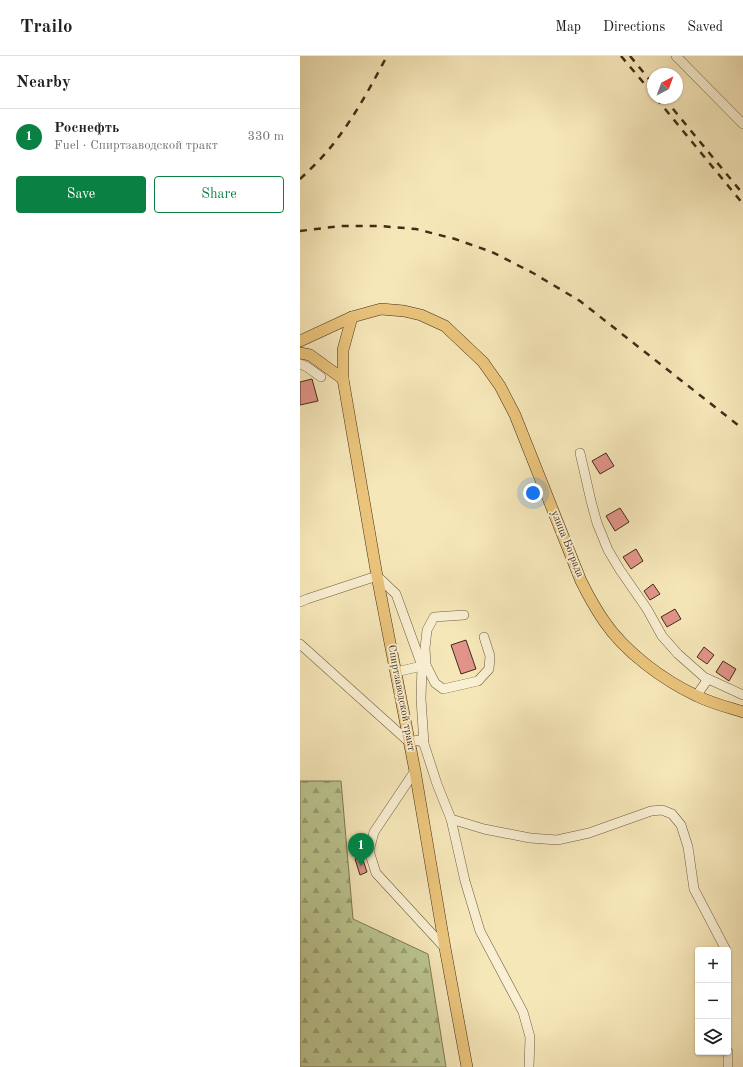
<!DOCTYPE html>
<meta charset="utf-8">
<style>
:root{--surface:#fff;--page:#f6f6f6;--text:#202124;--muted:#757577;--line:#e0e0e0;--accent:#0b8043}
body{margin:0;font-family:"Old Standard TT",serif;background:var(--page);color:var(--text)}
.controls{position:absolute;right:12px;bottom:12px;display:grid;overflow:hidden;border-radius:4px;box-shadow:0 1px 3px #0004}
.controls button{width:36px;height:36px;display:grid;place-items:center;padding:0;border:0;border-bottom:1px solid var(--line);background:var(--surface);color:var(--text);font:20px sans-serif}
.compass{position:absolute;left:347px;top:12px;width:36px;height:36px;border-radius:50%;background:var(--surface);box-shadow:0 1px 3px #0004;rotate:41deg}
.you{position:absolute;left:233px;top:437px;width:14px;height:14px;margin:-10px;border:3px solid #fff;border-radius:50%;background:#1a73e8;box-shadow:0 0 0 6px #1a73e833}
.badge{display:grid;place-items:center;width:26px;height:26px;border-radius:50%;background:var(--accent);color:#fff;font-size:13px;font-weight:700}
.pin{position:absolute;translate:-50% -33px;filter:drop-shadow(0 1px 2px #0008)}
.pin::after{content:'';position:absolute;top:21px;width:14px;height:12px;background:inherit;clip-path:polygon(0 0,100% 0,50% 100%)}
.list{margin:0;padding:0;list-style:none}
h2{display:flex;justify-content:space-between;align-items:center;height:52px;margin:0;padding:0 16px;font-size:17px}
h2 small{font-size:13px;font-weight:400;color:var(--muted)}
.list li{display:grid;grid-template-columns:26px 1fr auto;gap:12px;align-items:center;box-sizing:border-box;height:56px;padding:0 16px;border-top:1px solid var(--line)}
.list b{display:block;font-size:15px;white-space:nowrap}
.list p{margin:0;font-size:13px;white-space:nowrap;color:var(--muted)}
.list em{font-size:13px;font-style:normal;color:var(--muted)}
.actions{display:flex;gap:8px;padding:12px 16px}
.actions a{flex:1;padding:9px 0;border:1px solid var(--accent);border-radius:4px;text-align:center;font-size:14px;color:var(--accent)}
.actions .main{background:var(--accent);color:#fff}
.icon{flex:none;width:22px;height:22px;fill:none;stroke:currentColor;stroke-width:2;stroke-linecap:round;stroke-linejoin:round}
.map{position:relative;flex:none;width:443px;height:1011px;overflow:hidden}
header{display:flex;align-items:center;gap:24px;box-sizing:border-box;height:56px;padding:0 20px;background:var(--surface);border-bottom:1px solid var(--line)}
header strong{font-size:19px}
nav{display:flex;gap:22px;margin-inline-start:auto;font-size:14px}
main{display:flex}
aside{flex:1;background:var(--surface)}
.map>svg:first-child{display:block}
.forest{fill:url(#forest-firs);stroke:#7e7954}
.building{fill:#e2948a;stroke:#402d19}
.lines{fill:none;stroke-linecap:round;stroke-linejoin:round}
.minor-casing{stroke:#6e5c41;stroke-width:10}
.major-casing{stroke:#402d19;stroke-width:12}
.minor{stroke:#f9efd2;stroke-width:9}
.major{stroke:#ebc47c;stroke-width:11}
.rail{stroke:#402d19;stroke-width:2.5;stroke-dasharray:7 7;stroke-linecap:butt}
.labels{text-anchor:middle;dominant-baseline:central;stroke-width:3.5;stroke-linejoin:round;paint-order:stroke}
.street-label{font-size:11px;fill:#402d19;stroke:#f9efd2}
</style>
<header>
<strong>Trailo</strong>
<nav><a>Map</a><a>Directions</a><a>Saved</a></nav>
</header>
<main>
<aside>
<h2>Nearby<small></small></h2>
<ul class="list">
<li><span class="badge">1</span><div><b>Роснефть</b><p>Fuel · Спиртзаводской тракт</p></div><em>330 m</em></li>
</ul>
<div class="actions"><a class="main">Save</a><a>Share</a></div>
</aside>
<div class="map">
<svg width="443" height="1011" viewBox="0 0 443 1011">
<defs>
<pattern id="forest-firs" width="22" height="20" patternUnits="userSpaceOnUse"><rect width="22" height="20" fill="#bbc590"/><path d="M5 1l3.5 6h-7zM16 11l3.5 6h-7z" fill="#99a075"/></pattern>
</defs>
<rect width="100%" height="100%" fill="#f6e7b9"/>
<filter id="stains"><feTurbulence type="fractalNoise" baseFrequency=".005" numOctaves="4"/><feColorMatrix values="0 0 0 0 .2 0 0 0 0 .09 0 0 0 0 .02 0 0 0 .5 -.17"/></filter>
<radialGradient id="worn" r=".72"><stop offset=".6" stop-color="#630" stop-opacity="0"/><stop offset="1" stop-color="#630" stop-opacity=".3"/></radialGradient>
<polygon class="forest" points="0,725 41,725 53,863 128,898 146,1011 0,1011"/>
<g class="building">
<polygon points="12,323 18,345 0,349 0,326"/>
<polygon points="306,397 314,410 300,418 292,405"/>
<polygon points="320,452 329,466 315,475 306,460"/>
<polygon points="336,493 343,505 331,513 323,501"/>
<polygon points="353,528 360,538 350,544 344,535"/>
<polygon points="375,553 381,563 367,571 361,561"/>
<polygon points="166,584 176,613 161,618 151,589"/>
<polygon points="404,591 414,599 407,608 397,601"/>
<polygon points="423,605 436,613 429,625 416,616"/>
<polygon points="62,801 67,816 60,819 55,803"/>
</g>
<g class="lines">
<g class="minor-casing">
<g id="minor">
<polyline points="376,0 443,68"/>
<polyline points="0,308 7,311 21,321"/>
<polyline points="280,397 291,445 297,467 308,494 320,514 347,553 362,580 378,598 404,621 443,639"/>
<polyline points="0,546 7,543 77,520 96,538 122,610 121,643 124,688"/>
<polyline points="164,559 134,561 127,574 125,592 126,609 135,627 143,633 178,625 189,613 190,600 184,581"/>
<polyline points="0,588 109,686 119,684 124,688 137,728 151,763 184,773 230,782 257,784 289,777 351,755 362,754 372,758 381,769 388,791 394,833 426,894"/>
<polyline points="96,616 126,609"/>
<polyline points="396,640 408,623"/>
<polyline points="115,715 74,776 69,795 76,817 145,892"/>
<polyline points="151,763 165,825 180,875 223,956 230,981 229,1011"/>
<polyline points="428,996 428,1011"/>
</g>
</g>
<g class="major-casing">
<g id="major">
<polyline points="52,261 43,294 43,323 77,520 115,715 145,892 167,1011"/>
<path d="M0,285L52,261L81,253L104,255L121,259L145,270L183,306L200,330L215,359L281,525C288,539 295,552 304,565C325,596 363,624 397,640C411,647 427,651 443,656"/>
<polyline points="0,297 10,299 43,323"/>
</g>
</g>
<use href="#minor" class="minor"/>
<use href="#major" class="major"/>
<g class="rail">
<polyline points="321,0 353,38"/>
<polyline points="330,0 353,28"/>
<polyline points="356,42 443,148"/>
<polyline points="364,42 443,138"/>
<path d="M0,123C12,112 24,100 34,87C55,60 71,30 87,0"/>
<polyline points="0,175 40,170 80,170 116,173 155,183 192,196 233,217 280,245 443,373"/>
</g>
</g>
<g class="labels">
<g class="street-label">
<text transform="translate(267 488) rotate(68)">улица Бограда</text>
<text transform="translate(101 642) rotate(79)">Спиртзаводской тракт</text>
</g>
</g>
<rect width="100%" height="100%" filter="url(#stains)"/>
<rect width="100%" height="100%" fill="url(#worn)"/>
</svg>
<div class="controls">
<button>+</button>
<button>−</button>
<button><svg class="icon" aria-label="layers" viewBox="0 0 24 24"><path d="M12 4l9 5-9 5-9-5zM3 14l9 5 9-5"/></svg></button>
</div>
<svg class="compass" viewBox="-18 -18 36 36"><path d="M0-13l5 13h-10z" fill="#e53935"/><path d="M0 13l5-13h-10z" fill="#757577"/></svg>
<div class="you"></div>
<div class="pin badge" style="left:61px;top:810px">1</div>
</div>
</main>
